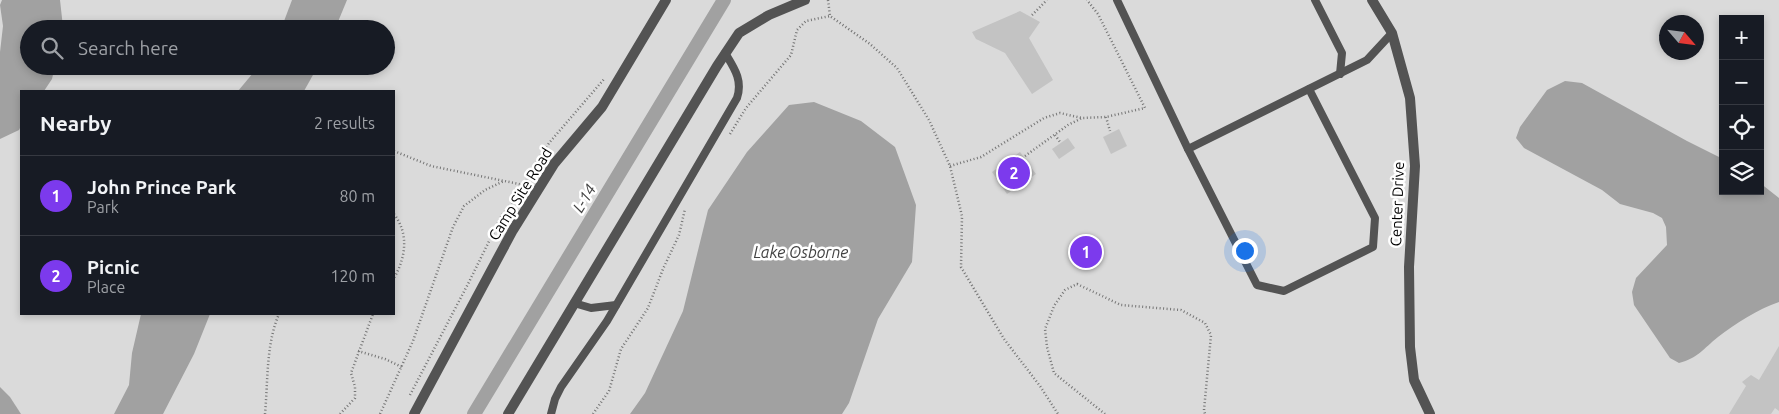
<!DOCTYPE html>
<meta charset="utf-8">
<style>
:root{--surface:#171b24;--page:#242831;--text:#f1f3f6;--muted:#9ea1a6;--line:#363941;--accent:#7c3aed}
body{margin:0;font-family:Ubuntu,sans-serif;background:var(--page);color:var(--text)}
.controls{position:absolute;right:15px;top:15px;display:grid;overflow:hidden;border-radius:0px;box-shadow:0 2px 8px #0003}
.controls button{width:45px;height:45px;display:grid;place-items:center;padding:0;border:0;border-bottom:1px solid var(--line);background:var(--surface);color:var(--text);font:25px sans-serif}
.compass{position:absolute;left:1659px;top:15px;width:45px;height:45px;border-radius:50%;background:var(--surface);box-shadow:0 2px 8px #0003;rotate:118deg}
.you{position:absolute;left:1244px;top:250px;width:18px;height:18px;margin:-12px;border:4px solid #fff;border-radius:50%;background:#1a73e8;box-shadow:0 0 0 8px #1a73e833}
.badge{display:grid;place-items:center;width:32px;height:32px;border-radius:50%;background:var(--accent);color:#fff;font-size:16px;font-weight:700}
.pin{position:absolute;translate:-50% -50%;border:2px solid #fff;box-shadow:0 1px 5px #0006}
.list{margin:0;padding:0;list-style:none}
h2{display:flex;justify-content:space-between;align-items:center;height:65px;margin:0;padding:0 20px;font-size:21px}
h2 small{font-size:16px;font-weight:400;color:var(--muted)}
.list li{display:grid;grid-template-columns:32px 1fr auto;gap:15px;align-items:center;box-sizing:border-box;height:80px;padding:0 20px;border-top:1px solid var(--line)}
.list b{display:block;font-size:19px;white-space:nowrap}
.list p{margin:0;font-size:16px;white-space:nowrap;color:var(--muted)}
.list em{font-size:16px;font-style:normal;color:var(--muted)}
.icon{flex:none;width:28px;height:28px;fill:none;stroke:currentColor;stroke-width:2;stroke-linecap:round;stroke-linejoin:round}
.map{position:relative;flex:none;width:1779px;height:414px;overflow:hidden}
.search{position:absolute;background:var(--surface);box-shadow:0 2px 8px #0003;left:20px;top:20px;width:375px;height:55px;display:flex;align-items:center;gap:12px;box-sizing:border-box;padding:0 18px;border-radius:28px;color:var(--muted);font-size:19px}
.panel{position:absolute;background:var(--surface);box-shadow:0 2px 8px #0003;left:20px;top:90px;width:375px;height:225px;border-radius:0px}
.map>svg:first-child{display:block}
.green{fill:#dadada;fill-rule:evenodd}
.water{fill:#a1a1a1}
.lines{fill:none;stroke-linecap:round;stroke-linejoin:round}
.canal{stroke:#a1a1a1;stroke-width:14}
.building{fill:#c3c3c3}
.path{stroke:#757575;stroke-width:2.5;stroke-dasharray:1 2.5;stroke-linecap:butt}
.service{stroke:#535353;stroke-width:8}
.minor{stroke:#535353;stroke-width:10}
.labels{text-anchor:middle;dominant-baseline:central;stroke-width:5;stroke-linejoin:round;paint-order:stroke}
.street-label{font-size:15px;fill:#000;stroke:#fff}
.water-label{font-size:16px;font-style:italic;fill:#424242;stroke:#fff}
</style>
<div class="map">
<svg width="1779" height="414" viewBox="0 0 1779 414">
<rect width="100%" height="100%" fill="#fff"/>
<path class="green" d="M0,0H1779V414H0ZM1723,19H1760V191H1723ZM1666,22H1696V52H1666ZM29,29H386V66H29ZM21,91H394V314H21Z"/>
<g class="water">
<polygon points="2,0 60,0 63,27 62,29 29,29 29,66 55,66 52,79 44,91 21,91 21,126 19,130 0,139 0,52 3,26 0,5"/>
<polygon points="292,0 347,0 335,29 281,29"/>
<polygon points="259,66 318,66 304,91 238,91"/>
<path d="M1565,81L1582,83L1687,141L1723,159V191H1760V183L1779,198V302C1758,309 1735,324 1718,337C1703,349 1698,358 1679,363L1670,358L1634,305L1632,292L1636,278L1667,245L1666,227L1662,218L1653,213L1620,204L1602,190L1524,148L1516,138L1520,127L1547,90Z"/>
<polygon points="814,102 861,121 895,147 916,205 912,262 878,319 849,403 842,414 630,414 645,393 683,311 708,210 747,152 789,105"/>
<polygon points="141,314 210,314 194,354 163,414 114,414 129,385 132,353"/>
<polygon points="0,387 10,397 21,414 0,414"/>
</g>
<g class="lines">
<polyline class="canal" points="474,414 724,0"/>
</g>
<g class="building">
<polygon points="1020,11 1040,22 1029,38 1053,80 1032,94 1005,53 976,39 972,32"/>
<polygon points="1119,129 1127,146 1111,154 1103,137"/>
<polygon points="1068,138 1075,148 1059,159 1052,149"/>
<polygon points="1020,152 1036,174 1007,194 992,172"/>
<polygon points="1779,346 1779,411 1775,408 1771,414 1729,414 1746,386 1742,382 1751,375 1759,380"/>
</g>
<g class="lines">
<g class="path">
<polyline points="828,0 830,16 870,44 897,68 929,120 950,166 962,216 961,267 1004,339 1040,386 1058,414"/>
<polyline points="1032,15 1047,0"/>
<polyline points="1106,117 1110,131"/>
<polyline points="730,134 746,108 791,55 797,30 806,21 830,16"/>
<polyline points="1055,135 1060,142"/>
<polyline points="394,151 431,166 524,185"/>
<polyline points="1025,156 1068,125 1082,118"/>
<polyline points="950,166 981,157 1044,118 1060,113 1082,118 1106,117 1145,108 1098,14 1087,0"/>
<path d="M394,214C409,234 406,257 394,278"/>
<polyline points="358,351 385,359 402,367"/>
<polyline points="410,395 469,282 502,215 520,193 532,169 549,143 605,78"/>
<path d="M265,414C268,381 266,344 279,314"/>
<polyline points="340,414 355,398 355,387 351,373 373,314"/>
<polyline points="380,414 413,341 453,227 464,206 485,190 504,181"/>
<polyline points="593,414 609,391 621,349 648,308 663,269 679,235 685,209"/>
<polyline points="1105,414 1054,373 1047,347 1045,329 1054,306 1065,290 1077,284 1121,305 1181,310 1205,323 1211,335 1204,410 1205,414"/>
</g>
<g class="service">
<polyline points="1117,0 1188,149 1367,60 1392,33"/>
<polyline points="1315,0 1342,53 1340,74"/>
<polyline points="1188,149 1257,285 1284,291 1373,247 1375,218 1309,89"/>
<polyline points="574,303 591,308 616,305"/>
<path d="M551,414L555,399L561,387L607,321L737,98C743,80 734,68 725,53"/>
</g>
<g class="minor">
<polyline points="1372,0 1392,33 1410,98 1415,166 1409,267 1410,347 1414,380 1430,414"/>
<polyline points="414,414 513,230 554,164 602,107 666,0"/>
<polyline points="508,414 717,66 739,33 769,15 805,0"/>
</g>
</g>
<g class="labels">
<g class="street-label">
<text transform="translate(520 194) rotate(-58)">Camp Site Road</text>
<text transform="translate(1397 204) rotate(-88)">Center Drive</text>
</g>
<g class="water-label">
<text transform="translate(584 198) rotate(-59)">L-14</text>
<text x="801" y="252">Lake Osborne</text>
</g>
</g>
</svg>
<div class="controls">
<button>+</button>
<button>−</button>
<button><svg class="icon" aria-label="locate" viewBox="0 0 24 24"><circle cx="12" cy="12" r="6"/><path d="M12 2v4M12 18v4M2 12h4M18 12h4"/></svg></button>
<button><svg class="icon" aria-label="layers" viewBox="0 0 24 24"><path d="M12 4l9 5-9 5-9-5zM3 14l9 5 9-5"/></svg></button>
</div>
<svg class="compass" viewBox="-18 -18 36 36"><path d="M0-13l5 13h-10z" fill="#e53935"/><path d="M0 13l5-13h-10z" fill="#9ea1a6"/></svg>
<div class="you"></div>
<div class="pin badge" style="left:1086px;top:252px">1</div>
<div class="pin badge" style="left:1014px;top:173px">2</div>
<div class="search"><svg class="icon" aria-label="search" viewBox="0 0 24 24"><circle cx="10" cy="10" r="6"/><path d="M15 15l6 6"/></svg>Search here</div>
<section class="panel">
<h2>Nearby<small>2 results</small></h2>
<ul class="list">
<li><span class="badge">1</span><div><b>John Prince Park</b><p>Park</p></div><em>80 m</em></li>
<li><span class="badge">2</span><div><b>Picnic</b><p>Place</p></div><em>120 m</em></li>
</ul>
</section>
</div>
